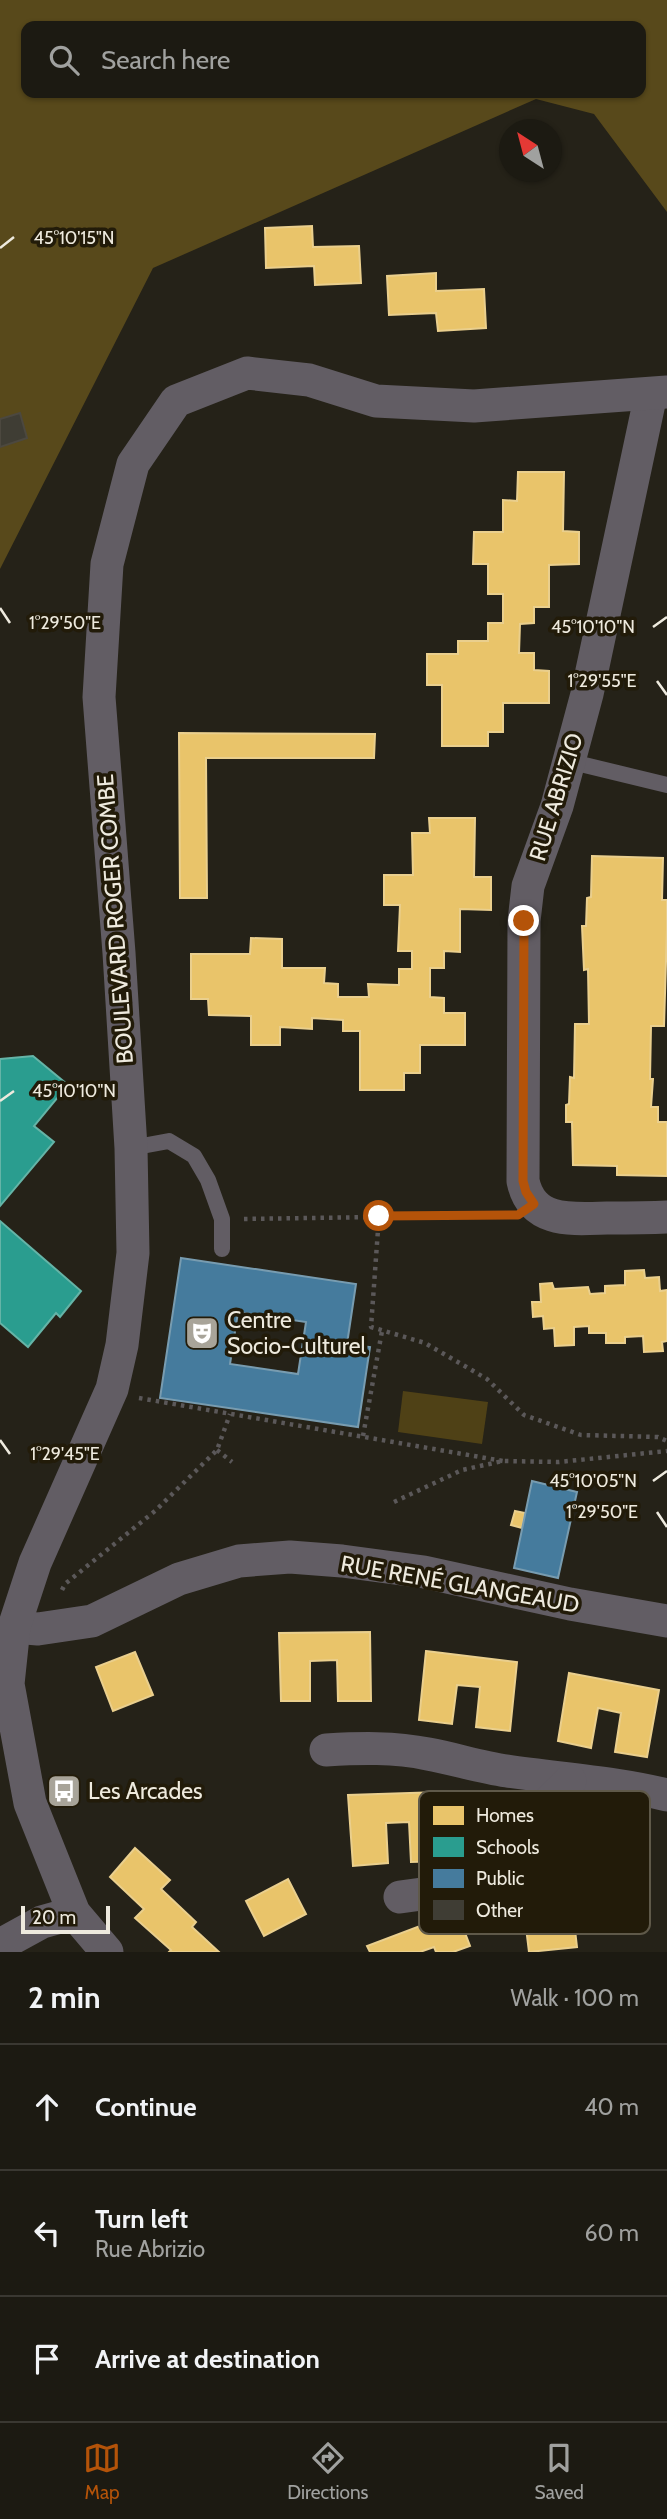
<!DOCTYPE html>
<meta charset="utf-8">
<style>
:root{--surface:#1c1a12;--page:#25231b;--text:#f1f3f6;--muted:#a0a19f;--line:#3a3832;--accent:#b45309}
body{margin:0;font-family:Cabin,sans-serif;background:var(--page);color:var(--text)}
.compass{position:absolute;left:499px;top:119px;width:63px;height:63px;border-radius:50%;background:var(--surface);box-shadow:0 2px 5px #0004;rotate:324deg}
.scale{position:absolute;left:21px;bottom:18px;width:89px;box-sizing:border-box;padding-left:7px;border:4px solid #eeeade;border-top:0;font-size:19px;line-height:24px;white-space:nowrap;color:#eeeade;-webkit-text-stroke:5px #221b09;paint-order:stroke}
.stop{position:absolute;width:21px;height:21px;margin:-16px;border:5px solid #b45309;border-radius:50%;background:#fff}
.stop.end{background:#b45309;border-color:#fff;box-shadow:0 2px 7px #0008}
.list{margin:0;padding:0;list-style:none}
h2{display:flex;justify-content:space-between;align-items:center;height:91px;margin:0;padding:0 28px;font-size:30px}
h2 small{font-size:23px;font-weight:400;color:var(--muted)}
.list li{display:grid;grid-template-columns:46px 1fr auto;gap:21px;align-items:center;box-sizing:border-box;height:126px;padding:0 28px;border-top:2px solid var(--line)}
.list b{display:block;font-size:26px;white-space:nowrap}
.list p{margin:0;font-size:23px;white-space:nowrap;color:var(--muted)}
.list em{font-size:23px;font-style:normal;color:var(--muted)}
.icon{flex:none;width:38px;height:38px;fill:none;stroke:currentColor;stroke-width:2;stroke-linecap:round;stroke-linejoin:round}
.map{position:relative;flex:none;width:667px;height:1952px;overflow:hidden}
.search{position:absolute;background:var(--surface);box-shadow:0 2px 5px #0004;left:21px;right:21px;top:21px;height:77px;display:flex;align-items:center;gap:18px;box-sizing:border-box;padding:0 24px;border-radius:14px;color:var(--muted);font-size:26px}
.sheet{height:469px;background:var(--surface)}
nav{display:flex;justify-content:space-around;align-items:center;box-sizing:border-box;height:98px;border-top:2px solid var(--line);background:var(--surface);font-size:19px;color:var(--muted)}
nav a{display:grid;justify-items:center;gap:4px}
nav .on{color:var(--accent)}
.map>svg:first-child{display:block}
.green{fill:#4f4116}
.forest{fill:#58491b;fill-rule:evenodd}
.homes{fill:#e9c46a;stroke:#eacf8d;stroke-width:2}
.schools{fill:#2a9d8f;stroke:#65b4a7;stroke-width:2}
.public{fill:#457b9d;stroke:#789cb0;stroke-width:2;fill-rule:evenodd}
.building{fill:#3f3d34;stroke:#4c483f;stroke-width:2}
.lines{fill:none;stroke-linecap:round;stroke-linejoin:round}
.path{stroke:#5b5859;stroke-width:4.5;stroke-dasharray:3.5 5;stroke-linecap:butt}
.lane{stroke:#625d64;stroke-width:16}
.street{stroke:#625d64;stroke-width:33}
.route{stroke:#b45309;stroke-width:9}
.ticks{fill:none;stroke:#eeeade;stroke-width:2.5}
.labels{text-anchor:middle;dominant-baseline:central;stroke-width:7;stroke-linejoin:round;paint-order:stroke}
.street-label{font-size:23px;fill:#eeeade;stroke:#221b09}
.poi-label{font-size:23px;fill:#eeeade;stroke:#221b09;text-anchor:start}
.key{fill:#221b09;stroke:#5f5949;stroke-width:2}
.key-label{font-size:19px;fill:#eeeade}
.ticks-label{font-size:18px;text-anchor:middle;fill:#eeeade;stroke:#221b09;stroke-width:7;stroke-linejoin:round;paint-order:stroke}
</style>
<div class="map">
<svg width="667" height="1952" viewBox="0 0 667 1952">
<rect width="100%" height="100%" fill="#252218"/>
<polygon class="green" points="403,1391 488,1402 482,1444 398,1432"/>
<path class="forest" d="M0,0H667V212L594,114L536,99L153,268L0,569ZM26,26H641V93H26Z"/>
<g class="homes">
<polygon points="312,226 313,247 359,246 361,283 315,285 314,266 266,268 265,228"/>
<polygon points="436,273 436,291 484,289 486,328 438,331 436,313 389,315 387,276"/>
<polygon points="518,472 564,472 563,531 579,532 579,564 549,565 549,607 534,607 534,623 520,624 519,653 534,653 534,670 549,671 549,703 503,703 503,732 488,732 488,746 442,746 442,685 427,685 427,654 458,654 458,641 488,641 488,623 503,623 503,594 488,594 488,564 473,564 474,532 503,532 503,500 517,501"/>
<polygon points="179,733 375,734 374,758 206,758 207,898 180,898"/>
<polygon points="429,818 475,818 474,877 491,877 491,910 460,909 460,952 444,951 444,968 430,968 430,997 444,998 444,1013 465,1013 465,1045 420,1045 420,1073 404,1073 404,1090 360,1090 360,1031 343,1031 343,1020 312,1018 312,1029 280,1027 280,1045 251,1045 251,1016 209,1015 208,999 191,999 191,954 250,954 251,938 282,939 282,968 325,968 324,983 338,984 338,997 369,997 368,984 399,985 399,969 412,969 412,951 398,951 400,905 384,905 384,875 413,875 412,833 430,833"/>
<polygon points="592,856 663,858 662,900 667,900 667,929 664,1026 651,1026 650,1079 653,1079 651,1107 658,1107 658,1122 667,1122 667,1176 617,1175 617,1166 573,1165 572,1122 566,1122 566,1105 569,1104 570,1077 574,1078 575,1024 589,1024 588,969 584,970 582,926 586,926 587,898 591,897"/>
<polygon points="644,1270 645,1278 659,1277 660,1291 667,1290 667,1341 662,1342 663,1351 644,1352 643,1336 625,1337 625,1343 606,1343 606,1333 589,1333 589,1326 574,1327 574,1345 555,1346 554,1328 544,1329 543,1316 533,1317 532,1302 541,1302 540,1284 552,1283 554,1289 588,1287 590,1294 605,1293 605,1286 625,1285 625,1271"/>
<polygon points="515,1511 525,1513 522,1528 511,1525"/>
<polygon points="370,1632 371,1701 338,1701 337,1660 310,1661 310,1701 281,1701 279,1633"/>
<polygon points="426,1651 517,1662 510,1731 476,1727 480,1687 457,1685 452,1724 419,1720"/>
<polygon points="135,1652 153,1695 113,1711 96,1667"/>
<polygon points="569,1673 659,1690 647,1757 615,1752 621,1713 598,1708 591,1748 558,1741"/>
<polygon points="440,1792 444,1861 411,1862 409,1822 386,1823 388,1863 353,1866 348,1795"/>
<polygon points="135,1848 170,1880 161,1889 196,1922 192,1927 219,1952 169,1952 171,1950 135,1918 144,1909 110,1877"/>
<polygon points="288,1879 306,1914 264,1936 246,1901"/>
<polygon points="572,1904 577,1947 529,1952 524,1911"/>
<polygon points="457,1912 470,1946 453,1952 436,1952 434,1947 420,1952 370,1952 367,1946"/>
</g>
<g class="schools">
<polygon points="33,1056 68,1085 34,1126 54,1142 0,1206 0,1059"/>
<polygon points="0,1221 81,1291 60,1317 56,1313 28,1347 0,1323"/>
</g>
<g class="public">
<path d="M181,1258L356,1284L347,1344L370,1347L358,1427L160,1398ZM238,1312L306,1322L298,1374L230,1364Z"/>
<polygon points="532,1481 577,1492 558,1578 514,1568"/>
</g>
<polygon class="building" points="20,413 27,438 0,447 0,419"/>
<g class="lines">
<g class="path">
<polyline points="379,1216 371,1327 425,1343 487,1379 524,1415 581,1435 658,1437 667,1441"/>
<polyline points="244,1219 505,1215"/>
<polyline points="139,1398 503,1461"/>
<polyline points="363,1436 382,1331"/>
<polyline points="217,1450 232,1462"/>
<polyline points="394,1502 462,1470 503,1461 559,1462 667,1451"/>
<polyline points="62,1590 65,1584 155,1511 217,1450 230,1414"/>
</g>
<g class="lane">
<polyline points="568,761 667,785"/>
<polyline points="131,1148 169,1141 194,1156 208,1180 222,1219 222,1249"/>
</g>
<g class="street">
<path d="M651,394L587,694L557,806L528,886L524,921L523,1181C532,1224 573,1219 607,1218C627,1218 647,1218 667,1217"/>
<polyline points="14,1627 38,1629 92,1621 179,1579 239,1561 290,1557 342,1561 424,1572 570,1604 667,1621"/>
<path d="M326,1750C360,1748 394,1747 428,1754C455,1759 480,1767 507,1771C561,1779 615,1782 667,1795"/>
<polyline points="400,1897 451,1890 465,1883 501,1845 536,1815 570,1781"/>
<polyline points="0,1945 42,1922 74,1913"/>
<polyline points="107,1952 74,1913 30,1803 8,1684 14,1627 35,1563 112,1389 122,1345 133,1253 131,1148 119,953 99,697 107,564 133,464 176,401 247,373 309,380 376,401 474,406 667,392"/>
</g>
</g>
<g class="lines">
<polyline class="route" points="379,1216 518,1215 534,1204 526,1192 523,1181 524,921"/>
</g>
<path class="ticks" d="M0,248L14,237M0,608L10,623M653,627L667,617M657,681L667,695M0,1101L14,1091M0,1440L10,1454M653,1481L667,1471M657,1512L667,1527"/>
<defs>
<g id="theatre-square" transform="scale(1.75)"><rect x="-9" y="-9" width="18" height="18" rx="4" fill="#a8a499" stroke="#221b09"/><path d="M-5-5.5Q0-4 5-5.5V0Q5 5 0 6Q-5 5-5 0ZM-3.3-2.5H-1v1.5H-3.3ZM1-2.5H3.3v1.5H1ZM-2.8 1Q0 5.5 2.8 1Z" fill="#fff"/></g>
<g id="bus-square" transform="scale(1.75)"><rect x="-9" y="-9" width="18" height="18" rx="4" fill="#a8a499" stroke="#221b09"/><path d="M-5-6H5V4H4V6H2V4H-2V6H-4V4H-5ZM-3.5-4V0h7V-4ZM-3.5 1.2v1.5H-2V1.2ZM2 1.2v1.5H3.5V1.2Z" fill="#fff"/></g>
</defs>
<g fill-rule="evenodd">
<use href="#theatre-square" x="202" y="1333"/>
<use href="#bus-square" x="64" y="1791"/>
</g>
<g class="labels">
<g class="street-label">
<text transform="translate(556 797) rotate(-73)">RUE ABRIZIO</text>
<text transform="translate(115 919) rotate(-94)">BOULEVARD ROGER COMBE</text>
<text transform="translate(460 1584) rotate(10)">RUE RENÉ GLANGEAUD</text>
</g>
<g class="poi-label">
<text x="227" y="1320">Centre<tspan x="227" dy="26">Socio-Culturel</tspan></text>
<text x="88" y="1791">Les Arcades</text>
</g>
</g>
<rect x="419" y="1791" width="231" height="143" rx="10" class="key"/>
<rect x="433" y="1806" width="31" height="19" fill="#e9c46a"/>
<rect x="433" y="1837" width="31" height="20" fill="#2a9d8f"/>
<rect x="433" y="1869" width="31" height="19" fill="#457b9d"/>
<rect x="433" y="1900" width="31" height="20" fill="#3f3d34"/>
<g class="key-label">
<text x="476" y="1822">Homes</text>
<text x="476" y="1854">Schools</text>
<text x="476" y="1885">Public</text>
<text x="476" y="1917">Other</text>
</g>
<g class="ticks-label">
<text x="74" y="244">45°10'15"N</text>
<text x="65" y="629">1°29'50"E</text>
<text x="593" y="633">45°10'10"N</text>
<text x="602" y="687">1°29'55"E</text>
<text x="74" y="1097">45°10'10"N</text>
<text x="65" y="1460">1°29'45"E</text>
<text x="593" y="1487">45°10'05"N</text>
<text x="602" y="1518">1°29'50"E</text>
</g>
</svg>
<svg class="compass" viewBox="-18 -18 36 36"><path d="M0-13l5 13h-10z" fill="#e53935"/><path d="M0 13l5-13h-10z" fill="#a0a19f"/></svg>
<div class="scale">20 m</div>
<div class="stop" style="left:379px;top:1216px"></div>
<div class="stop end" style="left:524px;top:921px"></div>
<div class="search"><svg class="icon" aria-label="search" viewBox="0 0 24 24"><circle cx="10" cy="10" r="6"/><path d="M15 15l6 6"/></svg>Search here</div>
</div>
<section class="sheet">
<h2>2 min<small>Walk · 100 m</small></h2>
<ul class="list">
<li><svg class="icon" aria-label="ahead" viewBox="0 0 24 24"><path d="M12 20V5M6 11l6-6 6 6"/></svg><div><b>Continue</b></div><em>40 m</em></li>
<li><svg class="icon" aria-label="left" viewBox="0 0 24 24"><path d="M17 20v-9H6M10 6l-5 5 5 5"/></svg><div><b>Turn left</b><p>Rue Abrizio</p></div><em>60 m</em></li>
<li><svg class="icon" aria-label="arrive" viewBox="0 0 24 24"><path d="M6 21V4h12l-3 4 3 4H6"/></svg><div><b>Arrive at destination</b></div></li>
</ul>
</section>
<nav>
<a class="on"><svg class="icon" aria-label="map" viewBox="0 0 24 24"><path d="M3 6l6-2 6 2 6-2v14l-6 2-6-2-6 2zM9 4v14M15 6v14"/></svg>Map</a>
<a><svg class="icon" aria-label="directions" viewBox="0 0 24 24"><path d="M12 3l9 9-9 9-9-9zM9 14v-3h6M13 9l2 2-2 2"/></svg>Directions</a>
<a><svg class="icon" aria-label="saved" viewBox="0 0 24 24"><path d="M7 4h10v16l-5-4-5 4z"/></svg>Saved</a>
</nav>
